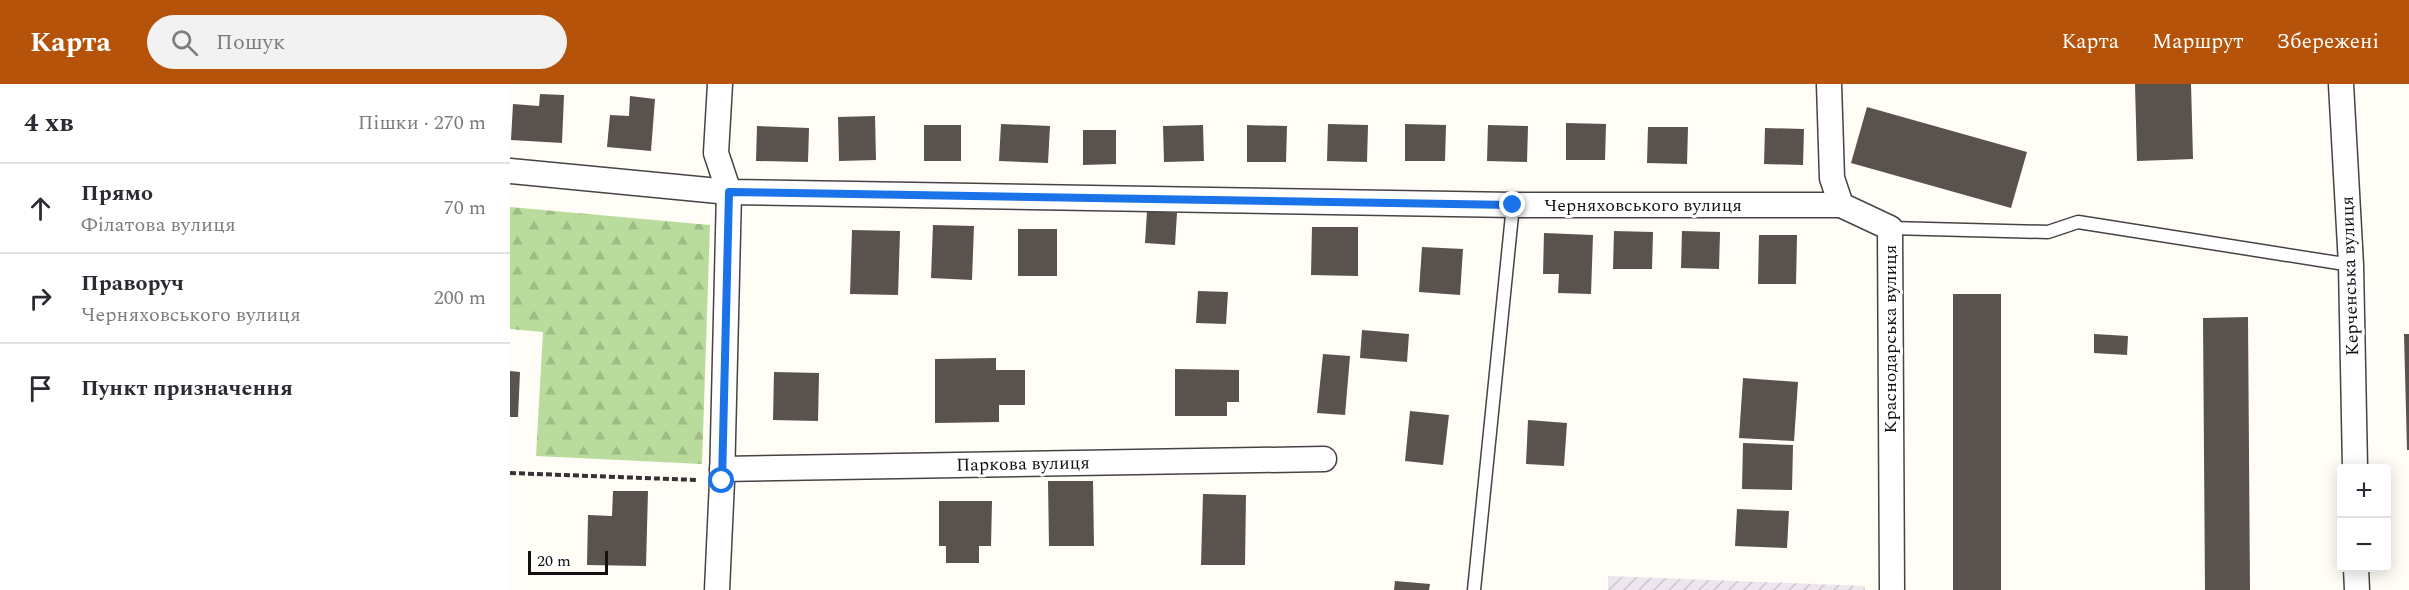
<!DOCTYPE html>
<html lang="uk">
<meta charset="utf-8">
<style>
:root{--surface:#fff;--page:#f2f2f3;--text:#2b2b33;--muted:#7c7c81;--line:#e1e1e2;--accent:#b45309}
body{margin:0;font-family:Spectral,serif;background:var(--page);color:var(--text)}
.controls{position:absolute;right:18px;bottom:18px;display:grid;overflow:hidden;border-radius:6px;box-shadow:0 3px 15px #0003}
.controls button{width:54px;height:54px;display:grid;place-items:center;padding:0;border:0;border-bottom:2px solid var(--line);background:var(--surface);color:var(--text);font:30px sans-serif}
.scale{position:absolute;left:18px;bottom:15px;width:80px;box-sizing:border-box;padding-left:6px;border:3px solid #111;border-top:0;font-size:16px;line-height:21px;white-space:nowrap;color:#111;-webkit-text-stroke:4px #fff;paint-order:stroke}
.stop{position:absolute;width:18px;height:18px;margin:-14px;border:4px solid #1a73e8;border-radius:50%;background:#fff}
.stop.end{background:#1a73e8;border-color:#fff;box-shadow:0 2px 6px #0008}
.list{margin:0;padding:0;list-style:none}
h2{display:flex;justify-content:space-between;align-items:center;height:78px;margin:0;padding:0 24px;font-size:26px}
h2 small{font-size:20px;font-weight:400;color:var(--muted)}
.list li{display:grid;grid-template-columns:39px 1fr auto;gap:18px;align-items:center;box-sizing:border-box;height:90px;padding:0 24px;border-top:2px solid var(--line)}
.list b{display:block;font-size:22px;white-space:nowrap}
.list p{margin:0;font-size:20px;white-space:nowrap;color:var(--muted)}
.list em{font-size:20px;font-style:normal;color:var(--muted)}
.icon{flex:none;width:33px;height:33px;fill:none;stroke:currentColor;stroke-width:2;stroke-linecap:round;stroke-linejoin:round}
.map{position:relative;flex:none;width:1899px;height:506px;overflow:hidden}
header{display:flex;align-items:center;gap:36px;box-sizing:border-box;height:84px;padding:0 30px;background:var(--accent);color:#fff}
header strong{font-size:28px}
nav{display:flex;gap:33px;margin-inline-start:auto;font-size:21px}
.search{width:420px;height:54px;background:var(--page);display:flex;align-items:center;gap:15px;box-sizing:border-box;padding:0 21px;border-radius:33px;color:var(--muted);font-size:22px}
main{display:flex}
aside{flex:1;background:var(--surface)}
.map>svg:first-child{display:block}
.industrial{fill:url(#industrial-furrows)}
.forest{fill:url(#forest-firs)}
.building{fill:#5a524d}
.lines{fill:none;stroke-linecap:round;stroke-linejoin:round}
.service-casing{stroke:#444;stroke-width:15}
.minor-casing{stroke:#444;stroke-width:27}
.path{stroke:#333;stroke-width:4;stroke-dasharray:6 3;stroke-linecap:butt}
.service{stroke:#fff;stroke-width:12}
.minor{stroke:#fff;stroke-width:24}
.route{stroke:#1a73e8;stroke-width:8}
.labels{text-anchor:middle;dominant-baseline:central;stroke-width:6;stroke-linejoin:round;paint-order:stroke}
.street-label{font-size:18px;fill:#111;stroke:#fff}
</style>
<header>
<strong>Карта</strong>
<div class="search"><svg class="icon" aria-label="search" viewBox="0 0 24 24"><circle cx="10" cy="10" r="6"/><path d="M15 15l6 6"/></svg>Пошук</div>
<nav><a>Карта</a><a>Маршрут</a><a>Збережені</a></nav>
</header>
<main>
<aside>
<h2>4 хв<small>Пішки · 270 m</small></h2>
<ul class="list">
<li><svg class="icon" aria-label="ahead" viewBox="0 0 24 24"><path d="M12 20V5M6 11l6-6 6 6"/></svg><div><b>Прямо</b><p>Філатова вулиця</p></div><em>70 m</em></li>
<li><svg class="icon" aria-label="right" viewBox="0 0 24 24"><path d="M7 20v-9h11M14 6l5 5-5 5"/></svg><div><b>Праворуч</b><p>Черняховського вулиця</p></div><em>200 m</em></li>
<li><svg class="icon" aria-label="arrive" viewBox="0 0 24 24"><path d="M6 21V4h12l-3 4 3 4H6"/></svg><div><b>Пункт призначення</b></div></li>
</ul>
</aside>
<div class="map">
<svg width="1899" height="506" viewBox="0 0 1899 506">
<defs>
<pattern id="industrial-furrows" width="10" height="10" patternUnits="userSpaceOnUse" patternTransform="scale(1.5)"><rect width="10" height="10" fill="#eee6ef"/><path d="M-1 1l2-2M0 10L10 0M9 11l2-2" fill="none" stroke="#cbc4cc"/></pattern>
<pattern id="forest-firs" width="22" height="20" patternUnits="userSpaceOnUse" patternTransform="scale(1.5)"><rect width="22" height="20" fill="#b9dc9c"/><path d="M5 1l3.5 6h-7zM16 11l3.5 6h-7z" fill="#9ebc85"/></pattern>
</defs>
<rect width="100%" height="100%" fill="#fffdf5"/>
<polygon class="industrial" points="1098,492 1355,502 1355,506 1098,506"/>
<polygon class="forest" points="0,123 200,141 192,380 26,372 33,248 0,245"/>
<g class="building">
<polygon points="1625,0 1681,0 1683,75 1627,77"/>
<polygon points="30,10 54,11 52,59 1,56 3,20 29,22"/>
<polygon points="120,12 145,15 141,67 97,63 100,31 119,32"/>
<polygon points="1357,23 1517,68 1501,124 1341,79"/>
<polygon points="365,32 366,76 329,77 328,33"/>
<polygon points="1056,39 1096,40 1095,76 1056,76"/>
<polygon points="491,40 540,42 538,79 489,77"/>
<polygon points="818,40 858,41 857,78 817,77"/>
<polygon points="895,40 936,41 935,77 895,77"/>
<rect x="414" y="41" width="37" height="36"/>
<polygon points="693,41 694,77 654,78 653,42"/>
<polygon points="737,41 777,42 776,78 737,78"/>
<polygon points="978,41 1018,42 1017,78 977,77"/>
<polygon points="247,42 299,44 298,78 246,77"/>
<polygon points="1138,43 1178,43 1177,80 1137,79"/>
<polygon points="1255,44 1294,45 1293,81 1254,80"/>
<polygon points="573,46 606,46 606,80 573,81"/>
<polygon points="637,127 667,129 665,161 635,159"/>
<polygon points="423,141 464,142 462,196 421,194"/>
<polygon points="802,143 848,143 848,192 801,191"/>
<rect x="508" y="145" width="39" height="47"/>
<polygon points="342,146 390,147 388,211 340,210"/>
<polygon points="1104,147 1143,148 1142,185 1103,185"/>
<polygon points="1172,147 1210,148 1209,185 1171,184"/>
<polygon points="1034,149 1083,151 1081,210 1048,209 1049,190 1033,190"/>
<polygon points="1249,151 1287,151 1286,200 1248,200"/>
<polygon points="912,163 953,165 950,211 909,208"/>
<polygon points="688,207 718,208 716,240 686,239"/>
<rect x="1443" y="210" width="48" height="296"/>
<polygon points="1738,233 1740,506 1695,506 1693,234"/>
<polygon points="852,246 899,250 897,278 850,274"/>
<polygon points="1584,250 1618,252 1617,271 1584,269"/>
<polygon points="1894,250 1899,250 1899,366 1897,366"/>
<polygon points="813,270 840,272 835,331 807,329"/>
<polygon points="486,274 486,286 515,286 515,321 489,321 489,338 425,339 425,275"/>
<polygon points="665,285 729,286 729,318 717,318 717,332 665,332"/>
<polygon points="0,287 10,288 8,333 0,333"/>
<polygon points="264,288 309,289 308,337 263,336"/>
<polygon points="1233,294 1288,298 1284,357 1229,354"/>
<polygon points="900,327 939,331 933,381 895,377"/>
<polygon points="1018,336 1057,339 1054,382 1016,380"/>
<polygon points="1233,359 1283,361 1282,406 1232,405"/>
<polygon points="538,397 583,397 584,462 539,462"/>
<polygon points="103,407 138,407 136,482 77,481 78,431 102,432"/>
<polygon points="693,410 736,411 735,481 691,481"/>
<polygon points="429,417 482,417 481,462 469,462 469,479 436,479 436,462 429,462"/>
<polygon points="1227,425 1279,427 1277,464 1225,462"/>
<polygon points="885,497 920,500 919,506 884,506"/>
</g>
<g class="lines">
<g class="service-casing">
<g id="service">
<polyline points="1380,144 1538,148 1568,138 1841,181"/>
<polyline points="964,506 1003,121"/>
</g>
</g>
<g class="minor-casing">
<g id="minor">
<polyline points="1319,0 1322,94 1331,121 1380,144 1382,506"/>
<polyline points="1831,0 1841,181 1845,384"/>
<polyline points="0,87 219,108 1003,121 1331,121"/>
<polyline points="212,385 814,375"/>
<polyline points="1846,484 1847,506"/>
<polyline points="207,506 212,397 219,108 206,69 210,0"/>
</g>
</g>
<polyline class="path" points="0,389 187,396"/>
<use href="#service" class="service"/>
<use href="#minor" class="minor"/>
</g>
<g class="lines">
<polyline class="route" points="212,397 219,108 1003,121"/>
</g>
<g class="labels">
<g class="street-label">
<text x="1133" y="121">Черняховського вулиця</text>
<text transform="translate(1840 192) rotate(-92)">Керченська вулиця</text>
<text transform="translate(1380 255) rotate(-90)">Краснодарська вулиця</text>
<text transform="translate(513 380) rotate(-1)">Паркова вулиця</text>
</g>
</g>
</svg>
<div class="controls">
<button>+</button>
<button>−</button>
</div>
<div class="scale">20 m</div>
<div class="stop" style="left:212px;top:397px"></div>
<div class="stop end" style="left:1003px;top:121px"></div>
</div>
</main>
